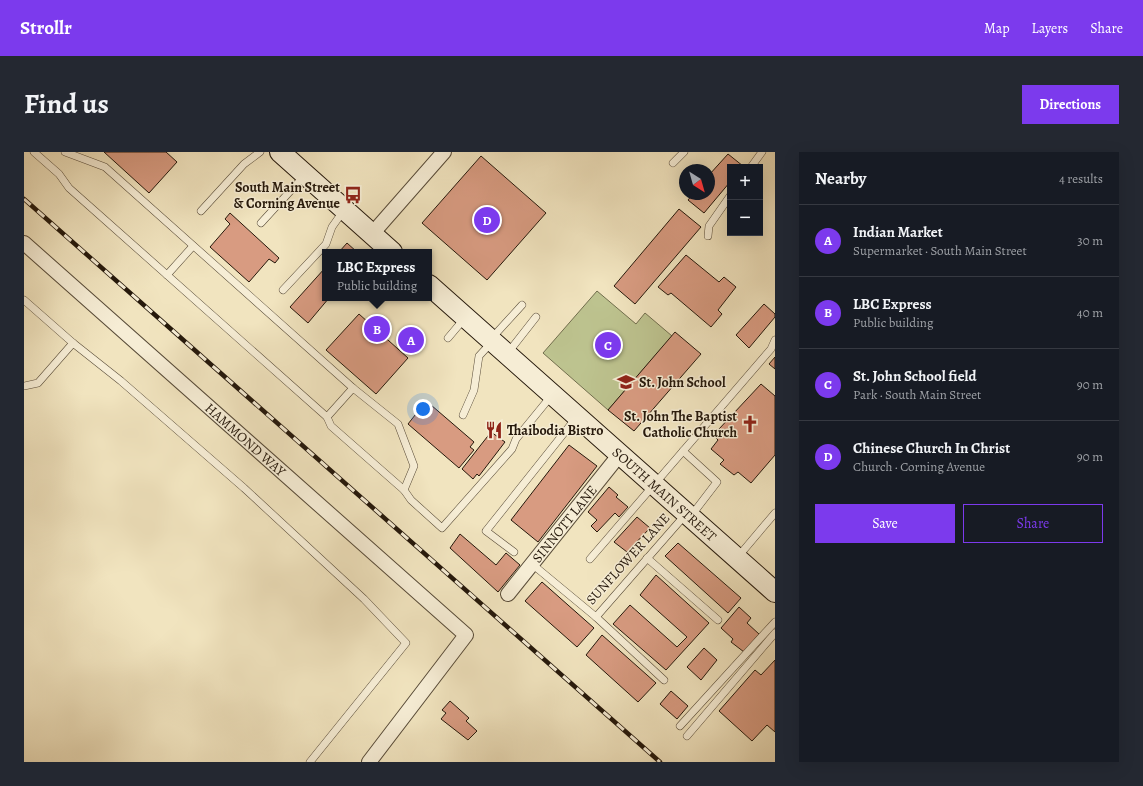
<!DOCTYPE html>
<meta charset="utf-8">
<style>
:root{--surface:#171b24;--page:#242831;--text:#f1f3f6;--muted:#9ea1a6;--line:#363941;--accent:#7c3aed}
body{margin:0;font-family:Alegreya,serif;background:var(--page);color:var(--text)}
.controls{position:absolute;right:12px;top:12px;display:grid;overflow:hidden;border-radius:0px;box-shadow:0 4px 16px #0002}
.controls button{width:36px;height:36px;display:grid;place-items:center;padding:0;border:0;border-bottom:1px solid var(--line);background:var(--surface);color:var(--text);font:20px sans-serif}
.compass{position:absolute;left:655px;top:12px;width:36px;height:36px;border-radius:50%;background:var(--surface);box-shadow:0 4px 16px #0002;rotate:143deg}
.you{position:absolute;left:399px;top:257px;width:14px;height:14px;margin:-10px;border:3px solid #fff;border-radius:50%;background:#1a73e8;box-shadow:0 0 0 6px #1a73e833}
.badge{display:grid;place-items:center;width:26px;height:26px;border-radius:50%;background:var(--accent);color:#fff;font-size:13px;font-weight:700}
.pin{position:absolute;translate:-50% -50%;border:2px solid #fff;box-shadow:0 1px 4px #0006}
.popup{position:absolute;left:298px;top:97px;width:110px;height:52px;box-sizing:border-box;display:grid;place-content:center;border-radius:0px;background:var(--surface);filter:drop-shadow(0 1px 3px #0005);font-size:13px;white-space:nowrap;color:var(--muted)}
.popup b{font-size:15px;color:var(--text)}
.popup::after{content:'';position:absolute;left:50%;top:100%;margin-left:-8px;border:8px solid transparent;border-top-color:var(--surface)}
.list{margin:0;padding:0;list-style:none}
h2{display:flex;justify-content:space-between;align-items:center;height:52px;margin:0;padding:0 16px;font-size:17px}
h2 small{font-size:13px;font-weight:400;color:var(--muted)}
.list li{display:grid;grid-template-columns:26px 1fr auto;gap:12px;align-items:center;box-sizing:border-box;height:72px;padding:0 16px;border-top:1px solid var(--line)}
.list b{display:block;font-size:15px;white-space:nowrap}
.list p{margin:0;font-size:13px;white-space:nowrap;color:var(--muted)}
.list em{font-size:13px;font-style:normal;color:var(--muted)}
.actions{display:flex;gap:8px;padding:12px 16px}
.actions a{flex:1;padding:9px 0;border:1px solid var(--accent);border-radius:0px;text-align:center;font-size:14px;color:var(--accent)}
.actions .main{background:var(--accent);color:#fff}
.map{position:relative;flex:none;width:751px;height:610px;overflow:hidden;border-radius:0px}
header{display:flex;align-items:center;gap:24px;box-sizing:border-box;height:56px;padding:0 20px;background:var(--accent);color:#fff}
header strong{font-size:19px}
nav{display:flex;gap:22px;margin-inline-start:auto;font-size:14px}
.intro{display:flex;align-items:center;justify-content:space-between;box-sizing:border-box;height:96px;padding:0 24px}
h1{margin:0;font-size:28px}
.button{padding:10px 18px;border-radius:0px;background:var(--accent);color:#fff;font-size:14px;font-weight:700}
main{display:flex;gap:24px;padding:0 24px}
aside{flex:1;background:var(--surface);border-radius:0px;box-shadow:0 4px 16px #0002}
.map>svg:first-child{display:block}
.green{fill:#bdc38f;stroke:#716e4d}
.building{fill:#d89b81;stroke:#25180b}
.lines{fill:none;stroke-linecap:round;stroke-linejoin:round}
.service-casing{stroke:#584b38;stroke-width:8}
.minor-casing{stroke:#584b38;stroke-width:16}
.secondary-casing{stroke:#25180b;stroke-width:22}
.service{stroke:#f6edd5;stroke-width:7}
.minor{stroke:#f6edd5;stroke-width:14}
.secondary{stroke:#f6edd5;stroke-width:20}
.rail-casing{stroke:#25180b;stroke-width:4.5}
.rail{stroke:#f6edd5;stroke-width:3;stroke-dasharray:9;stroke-linecap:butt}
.labels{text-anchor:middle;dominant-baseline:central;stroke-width:3;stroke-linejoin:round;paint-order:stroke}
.poi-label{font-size:14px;font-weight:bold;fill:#25180b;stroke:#f6edd5;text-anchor:end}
.street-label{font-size:14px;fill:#25180b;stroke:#f6edd5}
</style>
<header>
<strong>Strollr</strong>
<nav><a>Map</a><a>Layers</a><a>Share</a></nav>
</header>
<div class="intro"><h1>Find us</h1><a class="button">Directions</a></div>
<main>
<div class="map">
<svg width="751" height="610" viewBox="0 0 751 610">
<rect width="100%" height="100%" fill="#f1e4bf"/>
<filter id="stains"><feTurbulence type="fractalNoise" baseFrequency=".005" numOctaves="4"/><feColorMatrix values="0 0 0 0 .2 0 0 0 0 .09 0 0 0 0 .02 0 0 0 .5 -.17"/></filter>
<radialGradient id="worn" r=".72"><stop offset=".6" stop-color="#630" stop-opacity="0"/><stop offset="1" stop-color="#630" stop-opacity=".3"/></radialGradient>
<polygon class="green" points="573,139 612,172 621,161 648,184 584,258 519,201"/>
<g class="building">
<polygon points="80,0 142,0 153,10 125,41"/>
<polygon points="704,2 719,14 706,15 706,30 680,61 664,48 669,42 685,42 685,23"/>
<polygon points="457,4 522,61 463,128 398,71"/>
<polygon points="655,57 677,75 611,152 590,134"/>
<polygon points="206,61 255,106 251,111 245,107 225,130 186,95 206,72 201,67"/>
<polygon points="323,91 333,100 315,100"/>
<polygon points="662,103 695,130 700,125 712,135 694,158 698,162 687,175 647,141 644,143 634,135"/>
<polygon points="301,116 301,146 305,146 284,171 266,155"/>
<polygon points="740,152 751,162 751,165 725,196 712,183"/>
<polygon points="335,162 384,206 352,242 302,198"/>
<polygon points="651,180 677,202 610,279 584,258"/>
<polygon points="751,205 751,217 745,212"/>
<polygon points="737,232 751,244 751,303 727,331 714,320 710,323 696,312 700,308 687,297 694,288 691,285 697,279 695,277"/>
<polygon points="399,253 404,257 407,253 450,290 446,295 450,298 435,316 384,272"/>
<polygon points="467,280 481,290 455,324 453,322 449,327 438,317"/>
<polygon points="545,293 573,314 514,390 487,368"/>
<polygon points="585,335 594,343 592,345 604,355 595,365 591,361 573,380 567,374 573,368 564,360"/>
<polygon points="613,365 626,376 603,400 590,390"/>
<polygon points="436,382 472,413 482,401 496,413 474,440 426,396"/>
<polygon points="654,391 717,446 704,461 641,404"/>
<polygon points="632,423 685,471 642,518 589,472 606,453 653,495 663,485 616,443"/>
<polygon points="518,430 570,476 553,495 501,449"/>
<polygon points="715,455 727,466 723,471 735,482 720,500 707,490 709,487 697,476"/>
<polygon points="578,483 632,531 614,550 562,503"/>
<polygon points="680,496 693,508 677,528 663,515"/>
<polygon points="751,508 751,580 743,573 728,589 695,559 731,518 737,523"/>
<polygon points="647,539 664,554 653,567 636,552"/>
<polygon points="426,549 445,566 442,569 453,579 444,588 417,567 422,561 418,558"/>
</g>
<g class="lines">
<g class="service-casing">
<g id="service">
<polyline points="10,0 35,22 45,36 303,265 329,236 374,272 390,314 380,338 387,348 418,376 488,297 492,287 528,243"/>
<polyline points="41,0 81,15 329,236"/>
<polyline points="649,11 660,0"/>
<polyline points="727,15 738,0"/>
<polyline points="177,59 220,12 236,0"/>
<polyline points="237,71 281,23"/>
<polyline points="684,84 685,74 706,44"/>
<polyline points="143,123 169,94"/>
<polyline points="259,138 302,92 308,75 320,58"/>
<polyline points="0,148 49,191"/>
<polyline points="424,186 440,167"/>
<polyline points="467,187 498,153"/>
<polyline points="483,202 512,165"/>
<polyline points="0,234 14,231 49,191 97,229 220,336 340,447 382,491 286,610"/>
<polyline points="439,263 450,238 455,204 467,191"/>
<polyline points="303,265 307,274 380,338"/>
<polyline points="659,299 693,330 667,364"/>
<polyline points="490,400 462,379 552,266"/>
<polyline points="623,406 694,468"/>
<polyline points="713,406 751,361"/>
<polyline points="566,407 747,197 751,188"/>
<polyline points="508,412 572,465 662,362"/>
<polyline points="572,465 640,528"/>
<polyline points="656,574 751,470"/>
<polyline points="663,584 751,481"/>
</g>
</g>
<g class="minor-casing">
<g id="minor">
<polyline points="348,82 420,0"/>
<path id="s1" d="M0,91L442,483L345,610"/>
<path id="s2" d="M484,442L596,302"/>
</g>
</g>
<g class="secondary-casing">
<g id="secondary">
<polyline points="256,0 368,100"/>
<path id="s3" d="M405,133L751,440"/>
</g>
</g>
<use href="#service" class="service"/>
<use href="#minor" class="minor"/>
<use href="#secondary" class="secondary"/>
<g class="rail-casing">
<polyline id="rail" points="0,47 636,610"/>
</g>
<use href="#rail" class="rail"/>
</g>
<defs>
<g id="bus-bare" transform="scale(1.38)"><path d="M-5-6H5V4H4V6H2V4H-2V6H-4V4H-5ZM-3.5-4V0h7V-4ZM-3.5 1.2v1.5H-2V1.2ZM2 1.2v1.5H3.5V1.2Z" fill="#8f2418" stroke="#f6edd5" stroke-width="2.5" paint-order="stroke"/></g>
<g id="school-bare" transform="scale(1.38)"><path d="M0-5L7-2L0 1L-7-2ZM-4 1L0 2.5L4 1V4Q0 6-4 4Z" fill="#8f2418" stroke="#f6edd5" stroke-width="2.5" paint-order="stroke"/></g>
<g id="church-bare" transform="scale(1.38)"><path d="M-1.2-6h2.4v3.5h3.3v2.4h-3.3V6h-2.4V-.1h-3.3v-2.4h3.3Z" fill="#8f2418" stroke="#f6edd5" stroke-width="2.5" paint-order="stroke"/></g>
<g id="restaurant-bare" transform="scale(1.38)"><path d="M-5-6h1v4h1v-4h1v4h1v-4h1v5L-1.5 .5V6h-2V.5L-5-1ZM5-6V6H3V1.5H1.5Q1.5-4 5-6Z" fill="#8f2418" stroke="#f6edd5" stroke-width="2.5" paint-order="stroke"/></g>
</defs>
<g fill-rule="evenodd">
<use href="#bus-bare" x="329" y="43"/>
<use href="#school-bare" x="602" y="230"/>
<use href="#church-bare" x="726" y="272"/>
<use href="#restaurant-bare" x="470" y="278"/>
</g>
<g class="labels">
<g class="poi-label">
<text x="316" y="35">South Main Street<tspan x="316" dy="16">&amp; Corning Avenue</tspan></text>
<text x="615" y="230" text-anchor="start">St. John School</text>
<text x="713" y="264">St. John The Baptist<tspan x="713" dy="16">Catholic Church</tspan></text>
<text x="483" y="278" text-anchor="start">Thaibodia Bistro</text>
</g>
<g class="street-label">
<text stroke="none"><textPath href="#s1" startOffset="296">HAMMOND WAY</textPath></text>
<text stroke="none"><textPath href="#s3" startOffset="315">SOUTH MAIN STREET</textPath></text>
<text stroke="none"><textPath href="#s2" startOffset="90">SINNOTT LANE</textPath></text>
<text transform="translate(604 407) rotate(-48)">SUNFLOWER LANE</text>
</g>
</g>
<rect width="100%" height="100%" filter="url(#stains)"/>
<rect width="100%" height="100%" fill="url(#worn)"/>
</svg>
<div class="controls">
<button>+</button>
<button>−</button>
</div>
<svg class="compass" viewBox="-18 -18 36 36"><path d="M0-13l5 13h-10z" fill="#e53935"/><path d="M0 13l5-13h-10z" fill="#9ea1a6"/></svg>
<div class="you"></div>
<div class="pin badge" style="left:387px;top:188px">A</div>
<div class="pin badge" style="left:353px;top:177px">B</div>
<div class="popup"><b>LBC Express</b>Public building</div>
<div class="pin badge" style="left:584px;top:193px">C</div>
<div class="pin badge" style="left:463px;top:68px">D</div>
</div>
<aside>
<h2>Nearby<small>4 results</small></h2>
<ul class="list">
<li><span class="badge">A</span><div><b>Indian Market</b><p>Supermarket · South Main Street</p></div><em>30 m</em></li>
<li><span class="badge">B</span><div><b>LBC Express</b><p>Public building</p></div><em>40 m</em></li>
<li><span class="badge">C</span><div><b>St. John School field</b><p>Park · South Main Street</p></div><em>90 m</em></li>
<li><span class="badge">D</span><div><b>Chinese Church In Christ</b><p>Church · Corning Avenue</p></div><em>90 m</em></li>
</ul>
<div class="actions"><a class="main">Save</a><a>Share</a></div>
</aside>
</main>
